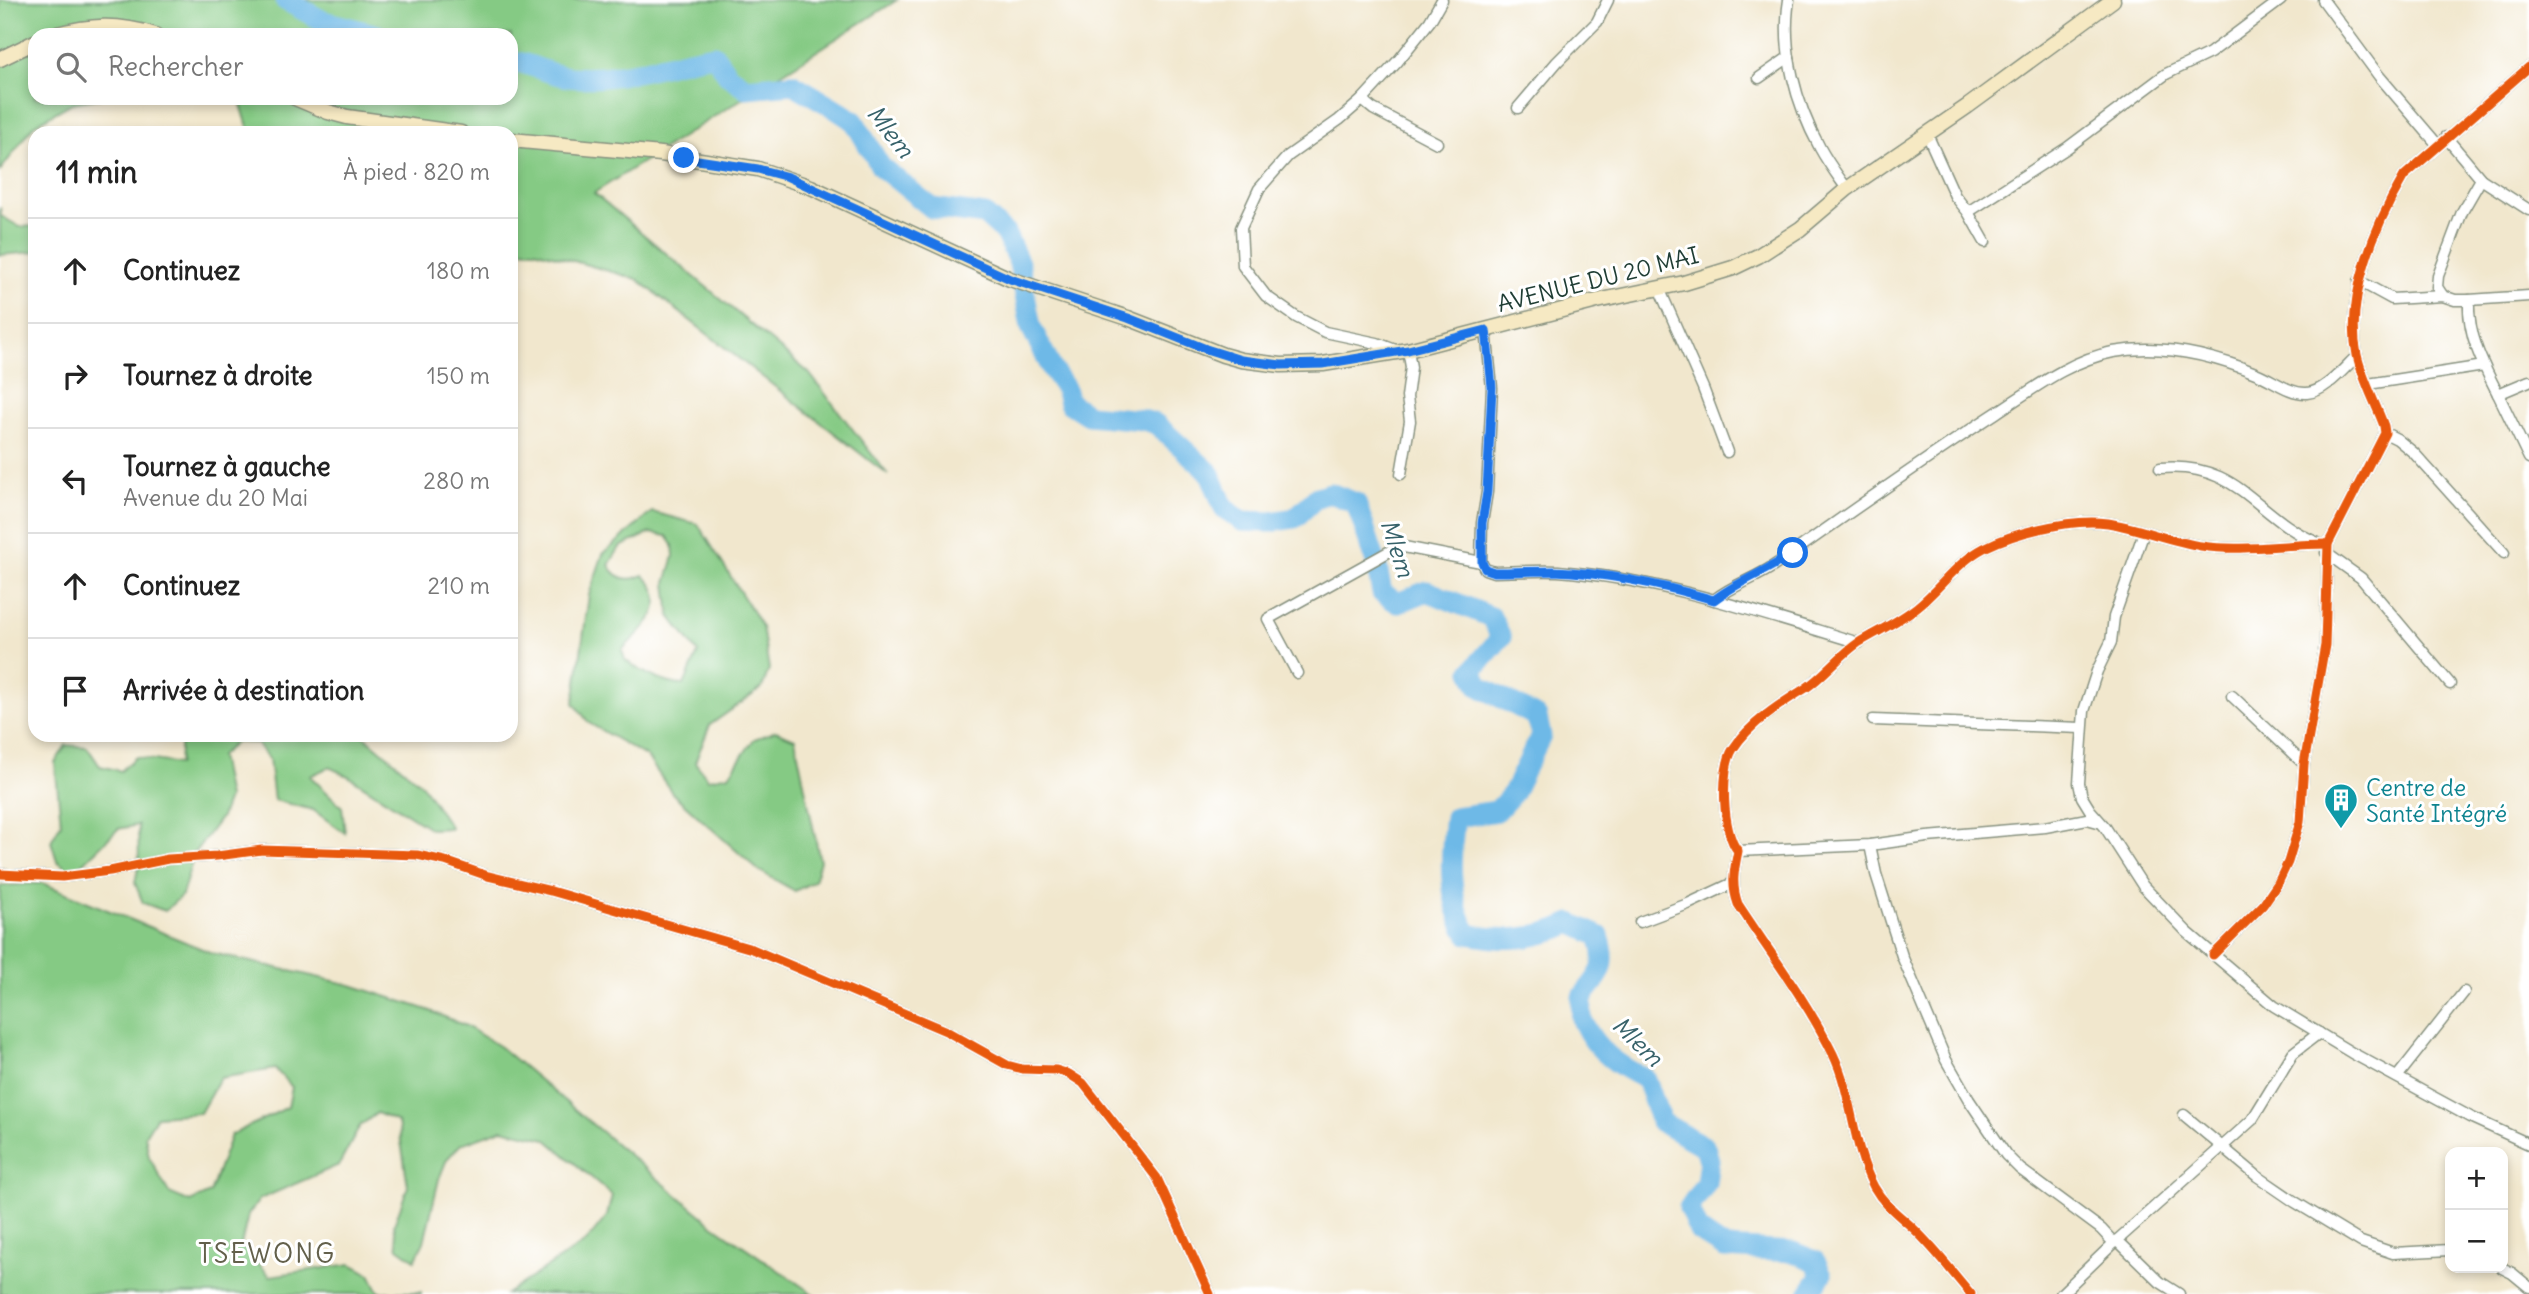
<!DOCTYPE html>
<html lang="fr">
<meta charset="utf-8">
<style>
:root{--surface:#fff;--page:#f2f2f2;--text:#222;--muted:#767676;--line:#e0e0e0}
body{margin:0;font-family:Delius,sans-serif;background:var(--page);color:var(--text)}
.controls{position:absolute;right:21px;bottom:21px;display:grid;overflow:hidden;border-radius:14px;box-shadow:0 4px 10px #0003}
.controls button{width:63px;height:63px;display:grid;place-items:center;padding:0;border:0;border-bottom:2px solid var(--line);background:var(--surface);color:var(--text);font:35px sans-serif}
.stop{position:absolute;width:21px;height:21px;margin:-16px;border:5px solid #1a73e8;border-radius:50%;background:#fff}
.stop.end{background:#1a73e8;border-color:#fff;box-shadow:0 2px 7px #0008}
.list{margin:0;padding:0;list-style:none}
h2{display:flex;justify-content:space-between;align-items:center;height:91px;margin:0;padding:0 28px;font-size:30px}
h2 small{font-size:23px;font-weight:400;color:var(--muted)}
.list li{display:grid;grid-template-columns:46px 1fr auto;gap:21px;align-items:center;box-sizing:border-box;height:105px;padding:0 28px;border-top:2px solid var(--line)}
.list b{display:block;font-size:26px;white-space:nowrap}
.list p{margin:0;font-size:23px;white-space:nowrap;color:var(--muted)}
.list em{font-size:23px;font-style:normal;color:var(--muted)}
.icon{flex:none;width:38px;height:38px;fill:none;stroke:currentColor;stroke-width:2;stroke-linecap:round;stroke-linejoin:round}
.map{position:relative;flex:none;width:2529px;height:1294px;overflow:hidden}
.search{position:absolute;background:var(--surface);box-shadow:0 4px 10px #0003;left:28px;top:28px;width:490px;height:77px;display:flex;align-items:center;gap:18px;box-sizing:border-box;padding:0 24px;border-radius:21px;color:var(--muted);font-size:26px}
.panel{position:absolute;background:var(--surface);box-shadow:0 4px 10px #0003;left:28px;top:126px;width:490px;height:616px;border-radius:21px}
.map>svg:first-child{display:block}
.green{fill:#85ca84;stroke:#52845c;stroke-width:2;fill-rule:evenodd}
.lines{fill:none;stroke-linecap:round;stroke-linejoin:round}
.river{stroke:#6eb9e7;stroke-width:21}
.street-casing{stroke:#889280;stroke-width:13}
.secondary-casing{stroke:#889280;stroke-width:17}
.street{stroke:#fff;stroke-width:10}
.secondary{stroke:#f6e9c3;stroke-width:14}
.cycleway-casing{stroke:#fff;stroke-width:13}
.cycleway{stroke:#e8590c;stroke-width:9}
.route{stroke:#1a73e8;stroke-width:9}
.labels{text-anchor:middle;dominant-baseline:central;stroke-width:6;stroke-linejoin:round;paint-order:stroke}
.street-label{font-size:23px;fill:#1f3d34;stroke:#fff}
.culture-label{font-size:23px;fill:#0d838f;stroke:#fff;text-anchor:start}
.water-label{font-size:24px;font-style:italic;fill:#37626a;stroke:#fff}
.quarter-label{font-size:26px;letter-spacing:2px;fill:#63604b;stroke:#fff}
</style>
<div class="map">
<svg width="2529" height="1294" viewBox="0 0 2529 1294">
<rect width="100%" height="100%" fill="#fff"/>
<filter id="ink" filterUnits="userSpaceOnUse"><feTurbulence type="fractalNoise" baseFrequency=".0143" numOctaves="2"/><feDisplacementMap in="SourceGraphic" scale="14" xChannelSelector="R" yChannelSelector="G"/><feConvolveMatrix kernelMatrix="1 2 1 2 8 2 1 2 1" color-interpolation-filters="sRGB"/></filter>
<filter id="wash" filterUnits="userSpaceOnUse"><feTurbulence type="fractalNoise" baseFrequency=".00686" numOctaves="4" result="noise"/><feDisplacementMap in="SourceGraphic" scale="28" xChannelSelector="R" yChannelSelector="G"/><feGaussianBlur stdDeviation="1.57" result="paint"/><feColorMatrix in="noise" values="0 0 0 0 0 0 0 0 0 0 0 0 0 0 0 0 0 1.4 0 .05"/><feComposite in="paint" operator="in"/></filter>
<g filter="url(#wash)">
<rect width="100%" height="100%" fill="#f1e7cd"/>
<g class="green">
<polygon points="0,0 897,0 594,193 809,373 888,475 637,279 535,250 511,249 511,133 250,133 239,98 511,98 511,35 35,35 35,98 101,98 72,103 34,125 0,171"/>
<polygon points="0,207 1,216 20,227 35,226 35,252 0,255"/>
<path d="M652,512L698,524L762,627L769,669L762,688L710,725L695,762L708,779L729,775L754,739L776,731L795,739L820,861L814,881L795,891L758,870L673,794L647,757L589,723L574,703L589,595L603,554ZM650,533L667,536L673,545L674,556L666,583L670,616L698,653L684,685C662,684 642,672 625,660L622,650C643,628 676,604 643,575C629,582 617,579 609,565L620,547Z"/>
<polygon points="181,735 363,735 422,785 451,828 431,829 348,776 329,767 310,776 342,807 345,833 313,810 274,800 269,759 256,743 236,742 220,756 228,798 221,817 195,852 182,895 165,911 143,903 135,883 139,863 138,825 118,829 73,873 57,861 51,841 61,823 55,763 66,745 87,747 100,766 121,771 136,757 179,764"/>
<path d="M42,883L212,953L351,985L428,1010L466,1026L500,1047L713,1225L813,1294H506L587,1241L607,1216L612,1195L546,1139L502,1129L461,1144L447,1159L439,1179L424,1242L415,1260L398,1248L394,1225L408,1186L398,1122L377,1113L360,1126L339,1165L260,1199L248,1215L241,1245L270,1276L351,1264L370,1274L379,1292H421V1294H0V886ZM275,1069L292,1087L288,1107L231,1135L210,1193L190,1202L169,1193L149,1157L145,1135L157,1116L200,1113L220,1078Z"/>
</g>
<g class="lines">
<g class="river">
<polyline points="285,0 323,21 377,35"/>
<path d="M511,61C531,63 549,75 569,77C618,82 666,63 714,55L728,75L746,88L793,84L831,106L854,121L881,167L932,208L985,215L1005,233L1019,263L1031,327L1052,369L1065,388L1069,403L1088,415L1143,420L1156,424L1210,473L1224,508L1242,521L1270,522L1295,518L1317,497L1330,493L1356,503L1376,562L1382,593L1398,603L1427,591L1491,617L1501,637L1472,671L1479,686L1537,717L1541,736L1513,793L1497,811L1455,817C1450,856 1447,899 1468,934C1506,942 1536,940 1571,923L1599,936C1609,966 1601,974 1582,997C1582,1005 1580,1017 1584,1024C1596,1051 1620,1067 1646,1079L1661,1122L1705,1147L1709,1160L1706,1183L1689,1208L1699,1231L1724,1248L1793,1252L1815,1261L1822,1275L1809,1294"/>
</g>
</g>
</g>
<g filter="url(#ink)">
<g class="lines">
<g class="street-casing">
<g id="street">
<path d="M1789,0C1781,50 1796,104 1820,148C1828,163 1838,176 1847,189"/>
<polyline points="2323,0 2379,76 2437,144"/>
<polyline points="1759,78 1789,57"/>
<polyline points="1362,100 1373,109 1437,143"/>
<polyline points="1518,108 1557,62 1597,22 1608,0"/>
<polyline points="1927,134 1955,196 1968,212 1985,242"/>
<polyline points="2446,137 2481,179 2529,210"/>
<polyline points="1968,212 2067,148 2166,74 2210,53 2281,0"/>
<polyline points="2359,281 2392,299 2443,296 2455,300 2469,300 2529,296"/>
<polyline points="1659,288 1703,388 1727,452"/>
<polyline points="2443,296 2437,287 2438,276 2462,212 2481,179"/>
<path d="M2469,300C2467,334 2483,365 2498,394L2529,381"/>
<path d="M1486,330L1492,388L1487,492L1482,523L1481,562L1485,569L1494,572C1515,572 1537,570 1558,571C1661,579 1760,613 1859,643"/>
<polyline points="1398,351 1377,343 1325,332 1296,317 1266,296 1243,266 1241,228 1259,189 1288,156 1339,120 1362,100 1398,61 1430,21 1442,0"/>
<polyline points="2368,384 2484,366"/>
<polyline points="2498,394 2529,458"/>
<polyline points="2385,433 2397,439 2414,453 2504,553"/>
<path d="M2160,468C2240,461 2255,517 2318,543"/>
<polyline points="1401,474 1410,421 1407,397 1411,367 1408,350"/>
<polyline points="2144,532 2114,617 2111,642 2097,671 2084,711 2079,783 2082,797 2090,810 2105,827 2143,886 2187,932 2274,1006 2352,1053 2470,1117 2529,1144"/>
<polyline points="2326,553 2361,578 2450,684"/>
<path d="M1714,600C1734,584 1758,578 1778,563C1850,512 1922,461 1996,413C2033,389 2070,360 2113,352C2163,343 2212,355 2258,374C2273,380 2290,394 2307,393C2325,392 2344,368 2357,356"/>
<polyline points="1297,673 1268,619 1399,546 1481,562"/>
<polyline points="2232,696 2304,764"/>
<polyline points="1873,720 2081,728"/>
<polyline points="1870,845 1876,874 1902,956 1946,1060 1969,1100 2006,1155 2020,1169 2101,1229 2114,1243"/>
<polyline points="1738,851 1870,845 1927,837 2045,827 2087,819 2098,822"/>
<polyline points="0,874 62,877 110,871 168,859 217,856 262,850 417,855 445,861 488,876 551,891 752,949 946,1031 1007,1065 1022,1069 1056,1070 1069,1074 1083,1083 1157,1178 1210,1294"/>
<polyline points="1640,922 1688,904 1733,883"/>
<path d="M2213,955L2263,905L2278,883L2288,862L2300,822L2304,764L2325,645L2328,544L2385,433L2384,426C2376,404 2362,378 2357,355C2345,298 2375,225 2404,176L2529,67"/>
<polyline points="2397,1077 2464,992"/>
<polyline points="2184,1115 2257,1176 2295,1202 2361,1242 2393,1253 2450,1250"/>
<polyline points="2117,1240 2160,1282 2179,1294"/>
<polyline points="2502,1268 2512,1273 2529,1287"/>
<path d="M1971,1294C1952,1272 1935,1249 1914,1229C1899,1215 1884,1205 1874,1187C1852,1146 1853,1096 1833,1054C1807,1001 1770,953 1738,904C1731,885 1734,870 1738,851C1722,833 1720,769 1733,749C1750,723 1780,704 1806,688C1825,675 1839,656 1858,643C1878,631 1898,622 1917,607C1940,589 1957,562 1984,548C2002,539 2021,533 2039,529C2060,524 2086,520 2108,523C2139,528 2169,541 2201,546C2243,552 2285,544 2328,544"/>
<polyline points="2061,1294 2114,1243 2252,1120 2293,1053 2319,1033"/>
</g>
</g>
<g class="secondary-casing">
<g id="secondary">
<path d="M53,35C91,25 117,23 155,35"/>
<polyline points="0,59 35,42"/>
<polyline points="295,98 328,112 347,117 461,133"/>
<polyline points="511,140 661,154 758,169 811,187 1010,279 1128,318 1223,355 1241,360 1281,365 1323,364 1408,350 1597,301 1684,283 1733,268 1758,256 1800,229 1847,189 1968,106 2113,0"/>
</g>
</g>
<use href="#street" class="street"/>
<use href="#secondary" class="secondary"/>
<g class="cycleway-casing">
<g id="cycleway">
<polyline points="0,874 62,877 110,871 168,859 217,856 262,850 417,855 445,861 488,876 551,891 752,949 946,1031 1007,1065 1022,1069 1056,1070 1069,1074 1083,1083 1157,1178 1210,1294"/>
<path d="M2213,955L2263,905L2278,883L2288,862L2300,822L2304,764L2325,645L2328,544L2385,433L2384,426C2376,404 2362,378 2357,355C2345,298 2375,225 2404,176L2529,67"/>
<path d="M1971,1294C1952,1272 1935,1249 1914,1229C1899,1215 1884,1205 1874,1187C1852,1146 1853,1096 1833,1054C1807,1001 1770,953 1738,904C1731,885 1734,870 1738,851C1722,833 1720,769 1733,749C1750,723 1780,704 1806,688C1825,675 1839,656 1858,643C1878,631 1898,622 1917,607C1940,589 1957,562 1984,548C2002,539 2021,533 2039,529C2060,524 2086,520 2108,523C2139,528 2169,541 2201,546C2243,552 2285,544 2328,544"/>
</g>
</g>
<use href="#cycleway" class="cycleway"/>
</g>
</g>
<g class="lines" filter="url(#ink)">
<path class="route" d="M684,158L758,169L788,177L1010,279L1128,318L1206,349L1241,360L1281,365L1323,364L1408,350L1486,330L1492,387L1487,492L1482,523V562L1485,569L1494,572C1514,572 1534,571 1554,571C1607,573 1663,585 1714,600C1738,581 1768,571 1793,553"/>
</g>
<defs>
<g id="building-pin" transform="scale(1.75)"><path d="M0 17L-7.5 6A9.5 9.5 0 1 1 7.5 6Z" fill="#0f9aa8" stroke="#fff"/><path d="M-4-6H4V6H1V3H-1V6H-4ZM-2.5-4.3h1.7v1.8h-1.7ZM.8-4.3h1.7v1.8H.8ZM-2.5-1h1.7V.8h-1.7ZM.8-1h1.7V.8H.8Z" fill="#fff"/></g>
</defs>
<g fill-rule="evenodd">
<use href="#building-pin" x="2341" y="800"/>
</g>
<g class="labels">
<g class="street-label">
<text transform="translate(1598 279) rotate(-14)">AVENUE DU 20 MAI</text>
</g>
<g class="culture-label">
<text x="2366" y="787">Centre de<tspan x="2366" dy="26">Santé Intégré</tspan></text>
</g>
<g class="water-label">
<text transform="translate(891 131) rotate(52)">Mlem</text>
<text transform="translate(1398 548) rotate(72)">Mlem</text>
<text transform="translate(1638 1041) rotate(44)">Mlem</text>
</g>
<g class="quarter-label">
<text x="267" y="1253">TSEWONG</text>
</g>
</g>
</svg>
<div class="controls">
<button>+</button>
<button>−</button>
</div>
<div class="stop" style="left:1793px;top:553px"></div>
<div class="stop end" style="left:684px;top:158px"></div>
<div class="search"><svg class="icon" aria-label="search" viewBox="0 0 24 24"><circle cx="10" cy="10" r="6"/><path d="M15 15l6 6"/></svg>Rechercher</div>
<section class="panel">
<h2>11 min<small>À pied · 820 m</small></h2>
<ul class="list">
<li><svg class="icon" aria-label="ahead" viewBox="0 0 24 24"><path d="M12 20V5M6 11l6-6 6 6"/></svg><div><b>Continuez</b></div><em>180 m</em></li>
<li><svg class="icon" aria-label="right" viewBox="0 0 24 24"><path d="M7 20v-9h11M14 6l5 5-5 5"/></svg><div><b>Tournez à droite</b></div><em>150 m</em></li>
<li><svg class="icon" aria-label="left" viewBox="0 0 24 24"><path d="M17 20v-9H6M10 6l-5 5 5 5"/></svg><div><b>Tournez à gauche</b><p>Avenue du 20 Mai</p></div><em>280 m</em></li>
<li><svg class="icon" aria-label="ahead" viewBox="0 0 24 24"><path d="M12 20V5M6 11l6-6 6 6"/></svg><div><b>Continuez</b></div><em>210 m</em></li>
<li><svg class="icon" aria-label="arrive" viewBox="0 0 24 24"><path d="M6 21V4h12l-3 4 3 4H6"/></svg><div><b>Arrivée à destination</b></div></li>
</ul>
</section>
</div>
